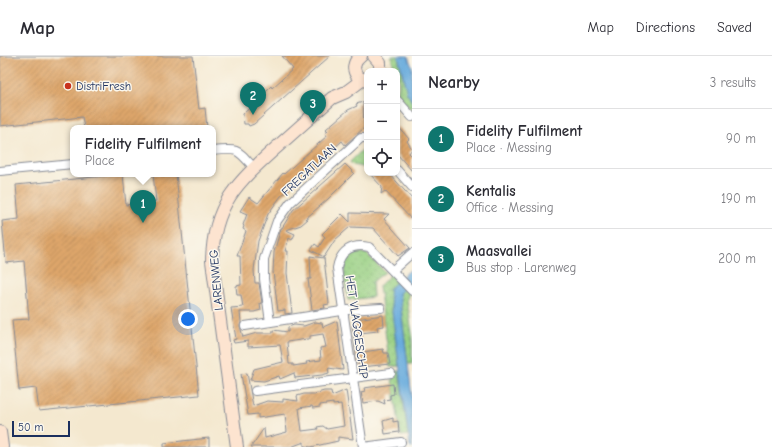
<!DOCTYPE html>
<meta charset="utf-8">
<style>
:root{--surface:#fff;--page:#f7f7f7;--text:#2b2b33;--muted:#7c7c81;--line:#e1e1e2;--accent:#0f766e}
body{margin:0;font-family:"Comic Neue",sans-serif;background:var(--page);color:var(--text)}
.controls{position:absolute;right:12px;top:12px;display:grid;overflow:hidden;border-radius:8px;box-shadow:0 2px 6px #0003}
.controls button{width:36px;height:36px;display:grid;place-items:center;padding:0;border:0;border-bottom:1px solid var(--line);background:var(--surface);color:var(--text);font:20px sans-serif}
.scale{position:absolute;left:12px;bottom:10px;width:58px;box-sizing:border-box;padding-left:4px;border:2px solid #1b2f5e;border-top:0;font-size:11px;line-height:14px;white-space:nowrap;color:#1b2f5e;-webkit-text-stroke:3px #fbf7ec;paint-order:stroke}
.you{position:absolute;left:188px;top:263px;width:14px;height:14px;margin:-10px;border:3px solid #fff;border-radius:50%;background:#1a73e8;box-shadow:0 0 0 6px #1a73e833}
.badge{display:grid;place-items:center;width:26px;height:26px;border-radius:50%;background:var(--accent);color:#fff;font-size:13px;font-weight:700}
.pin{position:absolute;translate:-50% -33px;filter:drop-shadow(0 1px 2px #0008)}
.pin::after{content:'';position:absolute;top:21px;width:14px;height:12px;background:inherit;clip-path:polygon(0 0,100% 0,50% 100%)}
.popup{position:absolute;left:70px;top:69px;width:146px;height:52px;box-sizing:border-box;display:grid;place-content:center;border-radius:8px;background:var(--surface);filter:drop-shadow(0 1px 3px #0005);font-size:13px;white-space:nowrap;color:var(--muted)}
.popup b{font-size:15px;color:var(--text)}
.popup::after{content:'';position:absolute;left:50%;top:100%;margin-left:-8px;border:8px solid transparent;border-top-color:var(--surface)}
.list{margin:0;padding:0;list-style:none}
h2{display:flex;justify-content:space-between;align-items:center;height:52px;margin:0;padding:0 16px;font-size:17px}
h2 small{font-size:13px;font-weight:400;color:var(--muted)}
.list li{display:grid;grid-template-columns:26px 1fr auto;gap:12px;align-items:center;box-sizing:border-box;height:60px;padding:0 16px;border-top:1px solid var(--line)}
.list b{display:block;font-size:15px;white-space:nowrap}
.list p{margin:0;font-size:13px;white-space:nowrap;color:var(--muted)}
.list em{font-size:13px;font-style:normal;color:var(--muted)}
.icon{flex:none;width:22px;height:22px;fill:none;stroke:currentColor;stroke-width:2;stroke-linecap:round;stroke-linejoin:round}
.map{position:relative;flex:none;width:412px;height:391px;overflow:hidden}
header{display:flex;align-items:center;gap:24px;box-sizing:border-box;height:56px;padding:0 20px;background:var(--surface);border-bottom:1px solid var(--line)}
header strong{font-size:19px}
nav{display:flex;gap:22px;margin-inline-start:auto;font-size:14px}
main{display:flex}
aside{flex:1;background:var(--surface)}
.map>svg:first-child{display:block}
.grass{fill:url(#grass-dots);stroke:#5a8070}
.water{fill:#68abdd;stroke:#426d9e}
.building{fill:url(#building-hatch);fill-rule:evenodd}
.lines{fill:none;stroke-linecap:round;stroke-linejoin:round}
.street-casing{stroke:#888c96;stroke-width:10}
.secondary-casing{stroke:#888c96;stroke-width:14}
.street{stroke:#fff;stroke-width:8}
.secondary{stroke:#fde4d0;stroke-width:12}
.poi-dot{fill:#c8321e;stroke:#fbf7ec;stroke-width:1.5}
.labels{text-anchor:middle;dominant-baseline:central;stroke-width:3;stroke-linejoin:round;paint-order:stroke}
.poi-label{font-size:12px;fill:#1b2f5e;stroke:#fbf7ec;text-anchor:start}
.street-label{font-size:12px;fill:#1b2f5e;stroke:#fbf7ec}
</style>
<header>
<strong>Map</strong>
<nav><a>Map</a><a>Directions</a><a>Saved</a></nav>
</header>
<main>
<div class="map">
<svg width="412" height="391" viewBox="0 0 412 391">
<defs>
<pattern id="grass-dots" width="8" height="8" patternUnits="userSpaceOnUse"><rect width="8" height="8" fill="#98d083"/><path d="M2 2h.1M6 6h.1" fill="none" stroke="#82b374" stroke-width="1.8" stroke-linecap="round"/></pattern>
<pattern id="building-hatch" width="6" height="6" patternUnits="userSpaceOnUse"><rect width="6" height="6" fill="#dea66a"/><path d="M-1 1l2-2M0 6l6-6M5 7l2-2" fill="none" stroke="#b3885a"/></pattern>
</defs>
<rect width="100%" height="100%" fill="#fbf7ec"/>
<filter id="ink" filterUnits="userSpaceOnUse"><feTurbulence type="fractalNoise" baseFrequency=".025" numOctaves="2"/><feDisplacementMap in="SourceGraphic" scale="8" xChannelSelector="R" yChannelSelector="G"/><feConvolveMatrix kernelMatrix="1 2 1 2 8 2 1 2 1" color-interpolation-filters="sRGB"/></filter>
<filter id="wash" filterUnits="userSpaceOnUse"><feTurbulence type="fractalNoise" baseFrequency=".012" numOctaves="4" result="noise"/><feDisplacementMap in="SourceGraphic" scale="16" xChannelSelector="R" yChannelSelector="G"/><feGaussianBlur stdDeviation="0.9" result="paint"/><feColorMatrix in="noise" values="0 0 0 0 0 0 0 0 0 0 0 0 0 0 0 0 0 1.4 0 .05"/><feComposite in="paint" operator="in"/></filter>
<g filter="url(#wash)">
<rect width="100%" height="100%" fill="#f4e8cf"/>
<g class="grass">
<polygon points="391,0 398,0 399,3 407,37 412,46 412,55 397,38 399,29 397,15 395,15"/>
<polygon points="362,94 367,99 367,112 353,109 350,106"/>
<path d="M359,196L367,198L385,216L372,226L373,241L348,244C346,225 336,203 359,196Z"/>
<polygon points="393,216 400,223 389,233 399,310 390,311 379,230"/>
<polygon points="407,230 410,234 407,243 412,278 412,308 408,308 399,237"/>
<polygon points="399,315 408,379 401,380 391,317"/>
</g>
<g class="water">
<polygon points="398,0 408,0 412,11 412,46 407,37"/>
<polygon points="412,212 412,225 399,237 412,341 412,391 410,391 389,233"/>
</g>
<g id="blocks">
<g class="building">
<polygon points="0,0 193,0 199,53 205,52 207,72 84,72 82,61 0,70"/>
<polygon points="282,0 330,0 254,68 249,70 248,68 244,68 243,58 266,37 265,36 271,30 272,32 293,13"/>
<path d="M363,46L364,72L345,89L342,85L296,127L281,140L268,158L258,185L254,214L255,227H259L262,247H260L261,254L254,256H240L241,266L240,270L243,281L257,277H273V274L288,276V271L294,269L304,270L315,266L322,267L323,271L337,265L343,314L328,312L329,317L322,319L295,322L294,317L280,323L279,320L264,325L250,324L254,313L283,306L280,289L248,291V285L234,287L233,284L236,283L231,252L243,251L241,239H237L236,230L241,229L240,200H237L246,175L243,173L244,170L243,169L247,158L240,155L249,141L258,147L283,117L284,118L327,80L325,77L328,75L326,73L348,54L357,50L356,48ZM323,278L326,291L320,292L321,304L306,306L307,308L293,310V308H289L287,286L307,283H310V280Z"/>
<polygon points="397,69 409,83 407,85 412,93 409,97 412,100 412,115 397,98"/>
<polygon points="345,108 354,117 328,143 305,163 308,163 301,169 286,174 295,178 292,184 289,182 285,195 288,195 287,217 292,257 285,258 285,254 278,255 273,216 274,196 281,172 282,172 293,154"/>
<polygon points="369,117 389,117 412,143 412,164 385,135 381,138 382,131"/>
<polygon points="123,118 126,149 156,145 153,118 176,118 199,339 39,355 36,332 19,334 12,264 29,263 27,240 24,205 6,207 2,165 19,163 16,129"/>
<polygon points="350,157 389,158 384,163 410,192 398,200 373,172 350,171 335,184 324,201 311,194 315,188 319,191 325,181 322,178 342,158 350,166"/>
<polygon points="310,200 324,202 329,248 324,249 325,252 312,254 308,223 311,223"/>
<polygon points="383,259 384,270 377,271 378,275 360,277 363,296 383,293 384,297 388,297 390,308 361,311 361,308 357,308 352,269 355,269 356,263"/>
<path d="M247,317L253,350L267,345L283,346V343L298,345L297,340L304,338H314L324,335H331L332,340L346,334L353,383L338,381V385L311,391L304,390V386L291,391H251L264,372L265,382L287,376L285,358L258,362V358L248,359L241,318ZM333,347V349L341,348L344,370L327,373L323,370L317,371L318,373L302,375L299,352L312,350L313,352L320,351V349Z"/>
<polygon points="393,328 394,338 390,339 390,343 384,344 385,348 378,345 363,347 361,336 365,335 364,332"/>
<polygon points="393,362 393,366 398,365 399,376 385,378 383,365"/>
<polygon points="209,382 209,391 164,391 164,387"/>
</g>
</g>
</g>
<g filter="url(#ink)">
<use href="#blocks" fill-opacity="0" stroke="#888c96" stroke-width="1"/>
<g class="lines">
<g class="street-casing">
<g id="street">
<polyline points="397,44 412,61"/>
<path d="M213,95C239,92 237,93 254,112"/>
<polyline points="397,114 412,131"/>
<polyline points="0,115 73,108"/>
<polyline points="393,214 412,197"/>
<polyline points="270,266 264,223 264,203 277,165 290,147 361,82 367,82"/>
<polyline points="245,270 348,254 381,252"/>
<polyline points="255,335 391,317"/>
<path d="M363,391L337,212C340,195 352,187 369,191L412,235"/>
<polyline points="363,391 401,386"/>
</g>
</g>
<g class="secondary-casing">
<g id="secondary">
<path d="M361,0C353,6 352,14 358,21L367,25"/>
<polyline points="374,0 380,7 380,15"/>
<polyline points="0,376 2,391"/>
<path d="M237,391L212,205C213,148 238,126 277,91C296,74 314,58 332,42L346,36L362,24"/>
</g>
</g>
<use href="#street" class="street"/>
<use href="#secondary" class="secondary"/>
</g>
</g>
<circle class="poi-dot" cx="68" cy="30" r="4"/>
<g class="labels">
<g class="poi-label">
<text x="76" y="30">DistriFresh</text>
</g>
<g class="street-label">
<text transform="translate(309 114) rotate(-43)">FREGATLAAN</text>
<text transform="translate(216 224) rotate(-95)">LARENWEG</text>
<text transform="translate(357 271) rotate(82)">HET VLAGGESCHIP</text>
</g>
</g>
</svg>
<div class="controls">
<button>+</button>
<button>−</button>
<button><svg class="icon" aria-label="locate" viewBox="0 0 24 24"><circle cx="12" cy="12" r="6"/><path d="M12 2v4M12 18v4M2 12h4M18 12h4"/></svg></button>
</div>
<div class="scale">50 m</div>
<div class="you"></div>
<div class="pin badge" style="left:143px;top:167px">1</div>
<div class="popup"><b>Fidelity Fulfilment</b>Place</div>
<div class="pin badge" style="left:253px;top:59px">2</div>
<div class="pin badge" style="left:313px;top:67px">3</div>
</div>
<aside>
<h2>Nearby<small>3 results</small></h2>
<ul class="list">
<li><span class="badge">1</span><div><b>Fidelity Fulfilment</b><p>Place · Messing</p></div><em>90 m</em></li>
<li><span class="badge">2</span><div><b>Kentalis</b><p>Office · Messing</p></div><em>190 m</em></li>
<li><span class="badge">3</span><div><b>Maasvallei</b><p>Bus stop · Larenweg</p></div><em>200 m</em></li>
</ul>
</aside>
</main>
